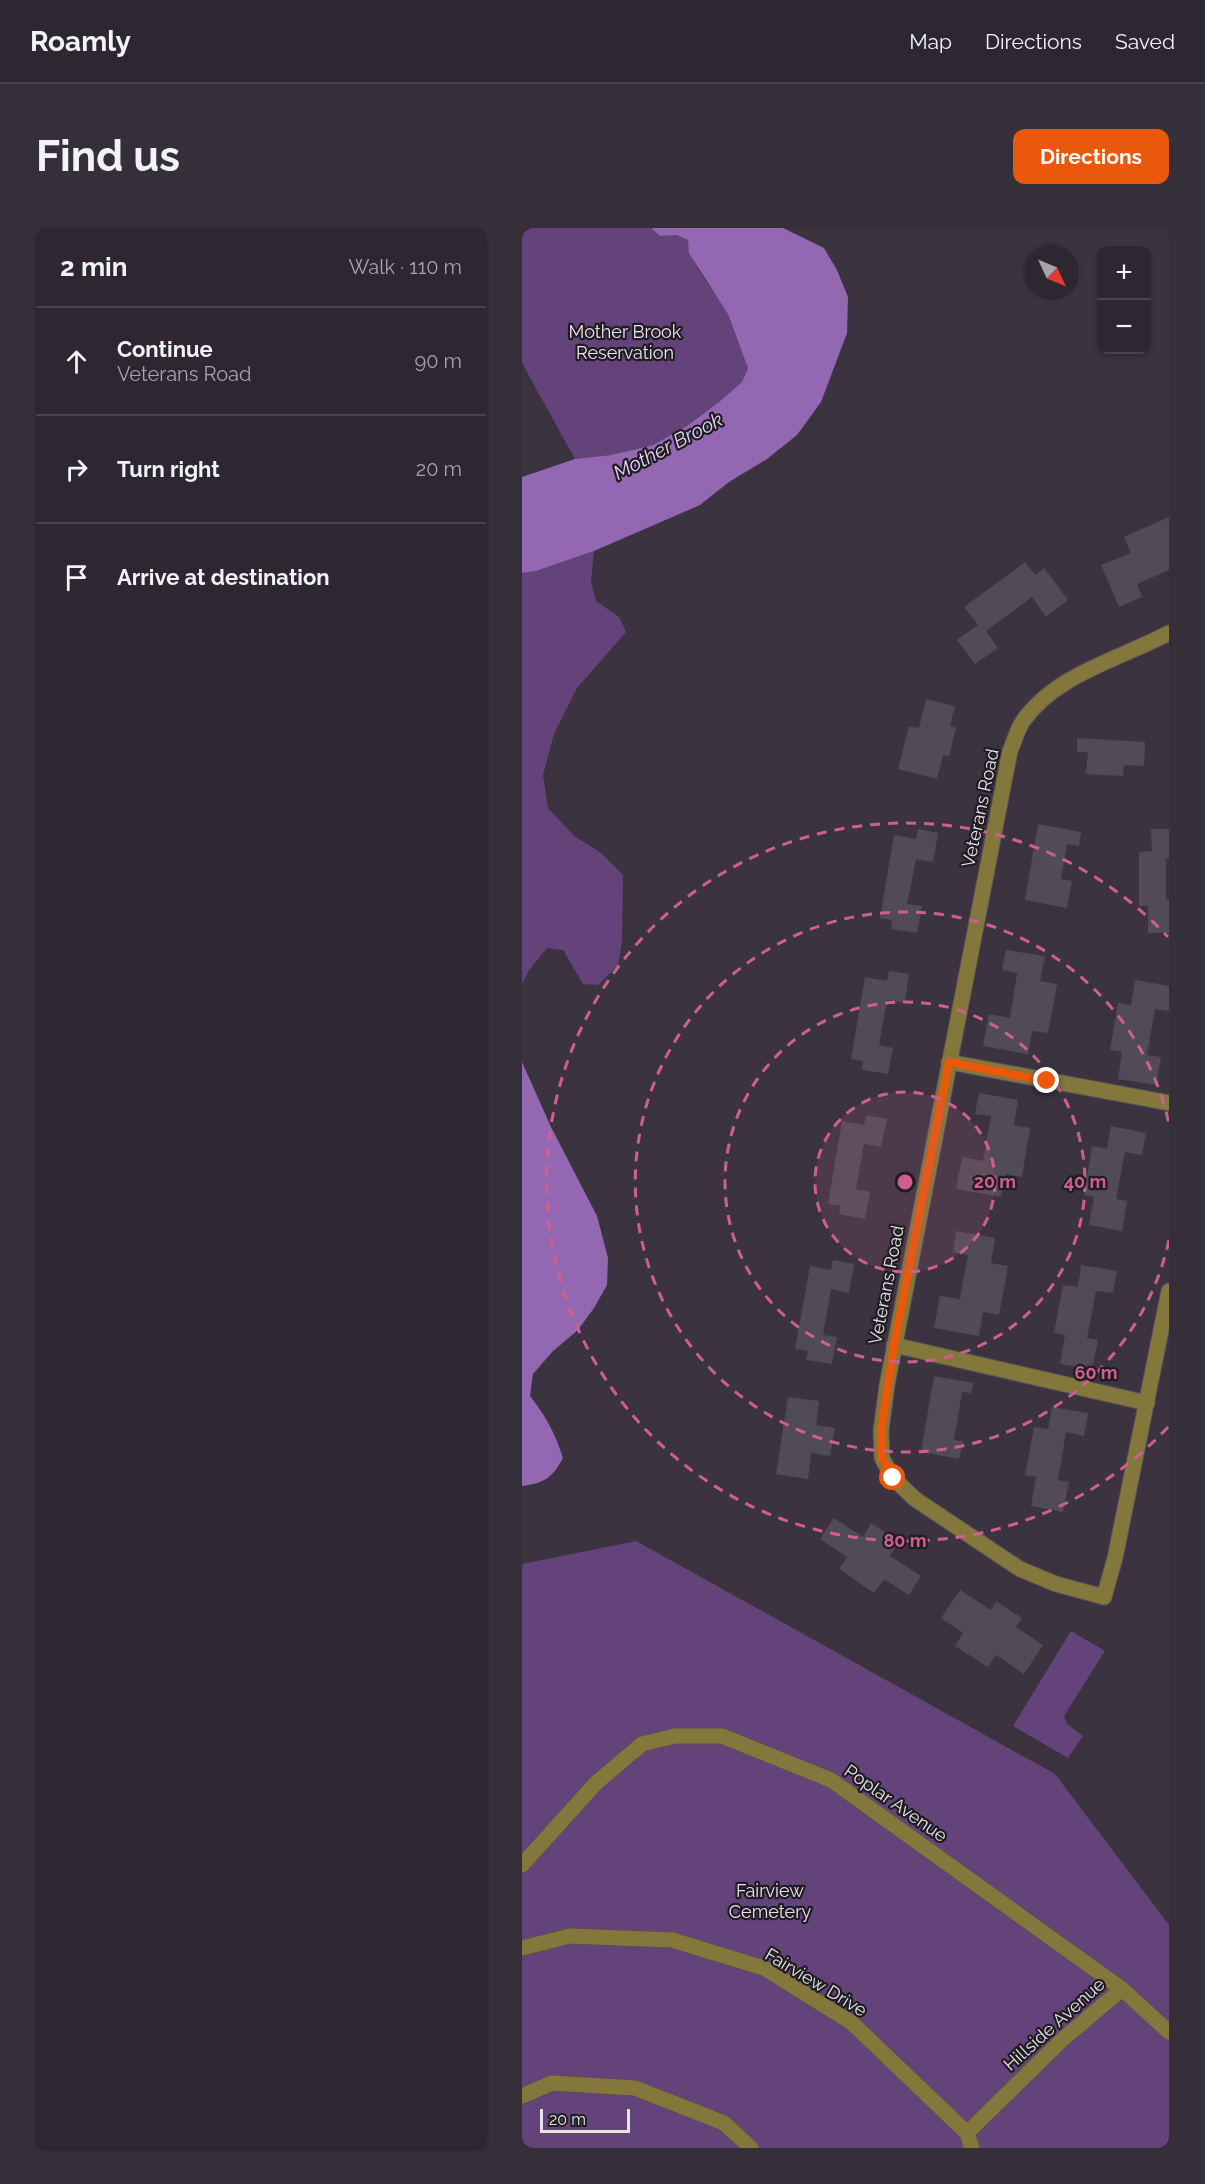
<!DOCTYPE html>
<meta charset="utf-8">
<style>
:root{--surface:#2c2730;--page:#342f38;--text:#f1f3f6;--muted:#a6a5ab;--line:#48444c;--accent:#ea580c}
body{margin:0;font-family:Raleway,sans-serif;background:var(--page);color:var(--text)}
.controls{position:absolute;right:18px;top:18px;display:grid;overflow:hidden;border-radius:12px;box-shadow:0 2px 4px #0004}
.controls button{width:54px;height:54px;display:grid;place-items:center;padding:0;border:0;border-bottom:2px solid var(--line);background:var(--surface);color:var(--text);font:30px sans-serif}
.compass{position:absolute;left:503px;top:18px;width:54px;height:54px;border-radius:50%;background:var(--surface);box-shadow:0 2px 4px #0004;rotate:134deg}
.scale{position:absolute;left:18px;bottom:15px;width:90px;box-sizing:border-box;padding-left:6px;border:3px solid #e7e3eb;border-top:0;font-size:16px;line-height:21px;white-space:nowrap;color:#e7e3eb;-webkit-text-stroke:4px #201d22;paint-order:stroke}
.stop{position:absolute;width:18px;height:18px;margin:-14px;border:4px solid #ea580c;border-radius:50%;background:#fff}
.stop.end{background:#ea580c;border-color:#fff;box-shadow:0 2px 6px #0008}
.list{margin:0;padding:0;list-style:none}
h2{display:flex;justify-content:space-between;align-items:center;height:78px;margin:0;padding:0 24px;font-size:26px}
h2 small{font-size:20px;font-weight:400;color:var(--muted)}
.list li{display:grid;grid-template-columns:39px 1fr auto;gap:18px;align-items:center;box-sizing:border-box;height:108px;padding:0 24px;border-top:2px solid var(--line)}
.list b{display:block;font-size:22px;white-space:nowrap}
.list p{margin:0;font-size:20px;white-space:nowrap;color:var(--muted)}
.list em{font-size:20px;font-style:normal;color:var(--muted)}
.icon{flex:none;width:33px;height:33px;fill:none;stroke:currentColor;stroke-width:2;stroke-linecap:round;stroke-linejoin:round}
.map{position:relative;flex:none;width:647px;height:1920px;overflow:hidden;border-radius:12px}
header{display:flex;align-items:center;gap:36px;box-sizing:border-box;height:84px;padding:0 30px;background:var(--surface);border-bottom:2px solid var(--line)}
header strong{font-size:28px}
nav{display:flex;gap:33px;margin-inline-start:auto;font-size:21px}
.intro{display:flex;align-items:center;justify-content:space-between;box-sizing:border-box;height:144px;padding:0 36px}
h1{margin:0;font-size:42px}
.button{padding:15px 27px;border-radius:12px;background:var(--accent);color:#fff;font-size:21px;font-weight:700}
main{display:flex;gap:36px;padding:0 36px}
aside{flex:1;background:var(--surface);border-radius:12px;box-shadow:0 2px 4px #0004}
.map>svg:first-child{display:block}
.green{fill:#64437a}
.water{fill:#9467b3}
.building{fill:#514a57}
.lines{fill:none;stroke-linecap:round;stroke-linejoin:round}
.minor-casing{stroke:#57505b;stroke-width:17}
.minor{stroke:#84773b;stroke-width:15}
.route{stroke:#ea580c;stroke-width:8}
.ring{fill:none;stroke:#cf5f8d;stroke-width:3;stroke-dasharray:10 8}
.labels{text-anchor:middle;dominant-baseline:central;stroke-width:4.5;stroke-linejoin:round;paint-order:stroke}
.park-label{font-size:18px;fill:#eadff3;stroke:#201d22}
.street-label{font-size:18px;fill:#e7e3eb;stroke:#201d22}
.water-label{font-size:20px;font-style:italic;fill:#e8d1fa;stroke:#201d22}
.centre{fill:#cf5f8d;stroke:#201d22;stroke-width:3}
.ring-label{font-size:18px;text-anchor:middle;font-weight:bold;fill:#cf5f8d;stroke:#201d22;stroke-width:4.5;stroke-linejoin:round;paint-order:stroke}
</style>
<header>
<strong>Roamly</strong>
<nav><a>Map</a><a>Directions</a><a>Saved</a></nav>
</header>
<div class="intro"><h1>Find us</h1><a class="button">Directions</a></div>
<main>
<aside>
<h2>2 min<small>Walk · 110 m</small></h2>
<ul class="list">
<li><svg class="icon" aria-label="ahead" viewBox="0 0 24 24"><path d="M12 20V5M6 11l6-6 6 6"/></svg><div><b>Continue</b><p>Veterans Road</p></div><em>90 m</em></li>
<li><svg class="icon" aria-label="right" viewBox="0 0 24 24"><path d="M7 20v-9h11M14 6l5 5-5 5"/></svg><div><b>Turn right</b></div><em>20 m</em></li>
<li><svg class="icon" aria-label="arrive" viewBox="0 0 24 24"><path d="M6 21V4h12l-3 4 3 4H6"/></svg><div><b>Arrive at destination</b></div></li>
</ul>
</aside>
<div class="map">
<svg width="647" height="1920" viewBox="0 0 647 1920">
<rect width="100%" height="100%" fill="#3b3440"/>
<g class="green">
<path d="M2,0H129L138,8L155,7L166,12C169,40 193,61 206,86C215,103 221,122 226,140L220,154L197,174L165,198L131,217L89,227L53,231L0,135V3Z"/>
<polygon points="72,323 69,353 74,373 97,389 104,404 55,460 32,506 21,547 26,580 52,608 78,624 101,647 100,713 96,737 76,757 61,756 41,722 25,720 7,742 0,756 0,345 14,343"/>
<polygon points="114,1313 533,1546 647,1697 647,1920 0,1920 0,1336"/>
<polygon points="549,1403 583,1423 542,1488 545,1496 561,1508 546,1530 491,1498"/>
</g>
<g class="water">
<polygon points="129,0 261,0 302,20 315,42 326,69 325,105 299,174 275,207 245,231 207,254 178,277 72,323 14,343 0,345 0,249 53,231 89,227 131,217 165,198 197,174 220,154 226,140 206,86 167,25 166,12 155,7 138,8"/>
<path d="M0,834L29,899L75,988L86,1030L85,1057L72,1080L56,1102L31,1123L11,1146L8,1168C25,1190 33,1205 41,1230C30,1250 23,1255 0,1258Z"/>
</g>
<g class="building">
<polygon points="647,289 647,342 615,356 620,369 597,379 579,337 609,325 602,309"/>
<polygon points="503,334 513,347 522,340 546,372 524,389 510,369 464,403 476,420 453,436 435,412 456,397 442,379"/>
<polygon points="404,471 433,478 428,498 434,500 427,528 421,527 415,551 376,541 387,498 397,500"/>
<polygon points="555,510 623,514 622,538 602,537 601,548 564,546 566,524 555,524"/>
<polygon points="516,596 559,604 557,618 545,616 539,651 550,653 545,680 503,672"/>
<polygon points="396,601 416,605 411,634 394,631 385,676 400,678 395,705 369,701 370,692 358,690 372,607 394,611"/>
<polygon points="629,601 647,601 647,630 644,630 644,672 647,672 647,705 626,705 626,678 617,678 617,624 630,623"/>
<polygon points="484,722 523,728 518,753 535,756 526,805 510,803 506,826 461,818 467,786 488,790 495,745 480,742"/>
<polygon points="367,743 387,746 383,775 365,772 357,817 371,820 366,846 340,842 341,833 329,831 343,749 365,753"/>
<polygon points="613,752 647,758 647,783 633,781 625,827 639,829 634,857 596,851 600,824 588,822 596,775 609,777"/>
<polygon points="457,865 496,872 492,897 508,900 500,949 484,946 479,969 434,961 440,929 461,933 469,888 453,886"/>
<polygon points="344,887 365,891 359,919 342,916 334,961 348,964 343,991 317,986 319,978 306,976 320,893 342,897"/>
<polygon points="589,898 624,905 620,927 603,924 594,971 605,973 600,1003 567,997 572,969 562,967 570,918 585,921"/>
<polygon points="434,1003 473,1010 469,1035 486,1038 477,1087 461,1084 457,1108 412,1100 418,1068 438,1071 446,1027 431,1024"/>
<polygon points="311,1032 332,1036 327,1065 309,1061 301,1107 315,1109 310,1136 284,1132 286,1123 273,1121 288,1038 309,1042"/>
<polygon points="559,1037 595,1043 591,1065 574,1063 565,1110 576,1112 570,1141 538,1136 543,1107 532,1105 541,1057 556,1059"/>
<polygon points="412,1148 452,1155 449,1165 440,1164 432,1212 441,1213 437,1231 399,1224"/>
<polygon points="266,1169 297,1173 294,1197 313,1200 308,1228 289,1225 286,1251 254,1246"/>
<polygon points="530,1179 566,1185 562,1208 544,1204 536,1252 547,1254 541,1284 509,1278 514,1249 503,1247 512,1199 526,1201"/>
<polygon points="312,1290 341,1309 349,1295 377,1313 368,1328 399,1348 387,1367 362,1351 352,1365 317,1341 325,1329 298,1311"/>
<polygon points="438,1362 469,1382 474,1373 500,1390 494,1399 521,1417 502,1446 474,1427 466,1439 433,1418 441,1405 419,1390"/>
</g>
<g class="lines">
<g class="minor-casing">
<g id="minor">
<path d="M647,405C598,431 534,446 501,493C495,502 492,514 488,523L365,1157L359,1203L360,1230L371,1250L393,1271L498,1341L534,1356L582,1369L593,1330L647,1063"/>
<polyline points="427,834 647,875"/>
<polyline points="372,1117 625,1175"/>
<polyline points="0,1637 74,1555 120,1516 153,1508 200,1508 309,1552 600,1761 647,1804"/>
<polyline points="0,1720 48,1708 150,1712 242,1740 330,1795 445,1905 450,1920"/>
<polyline points="0,1868 30,1855 113,1860 202,1895 229,1920"/>
<polyline points="445,1905 541,1811 600,1761"/>
</g>
</g>
<use href="#minor" class="minor"/>
</g>
<g class="lines">
<polyline class="route" points="371,1250 360,1230 359,1203 372,1117 427,834 525,853"/>
</g>
<circle cx="383" cy="954" r="90" fill="#cf5f8d" fill-opacity=".12"/>
<g class="ring">
<circle cx="383" cy="954" r="90"/>
<circle cx="383" cy="954" r="180"/>
<path d="M647 1012A270 270 0 1 1 647 896"/>
<path d="M646 1199A359 359 0 1 1 646 709"/>
</g>
<g class="labels">
<g class="park-label">
<text x="103" y="103">Mother Brook<tspan x="103" dy="21">Reservation</tspan></text>
<text x="248" y="1662">Fairview<tspan x="248" dy="21">Cemetery</tspan></text>
</g>
<g class="street-label">
<text transform="translate(458 580) rotate(-78)">Veterans Road</text>
<text transform="translate(364 1057) rotate(-79)">Veterans Road</text>
<text transform="translate(374 1575) rotate(35)">Poplar Avenue</text>
<text transform="translate(294 1754) rotate(31)">Fairview Drive</text>
<text transform="translate(532 1796) rotate(-42)">Hillside Avenue</text>
</g>
<g class="water-label">
<text transform="translate(146 218) rotate(-28)">Mother Brook</text>
</g>
</g>
<circle cx="383" cy="954" r="9" class="centre"/>
<g class="ring-label">
<text x="473" y="960">20 m</text>
<text x="563" y="960">40 m</text>
<text x="574" y="1151">60 m</text>
<text x="383" y="1319">80 m</text>
</g>
</svg>
<div class="controls">
<button>+</button>
<button>−</button>
</div>
<svg class="compass" viewBox="-18 -18 36 36"><path d="M0-13l5 13h-10z" fill="#e53935"/><path d="M0 13l5-13h-10z" fill="#a6a5ab"/></svg>
<div class="scale">20 m</div>
<div class="stop" style="left:371px;top:1250px"></div>
<div class="stop end" style="left:525px;top:853px"></div>
</div>
</main>
